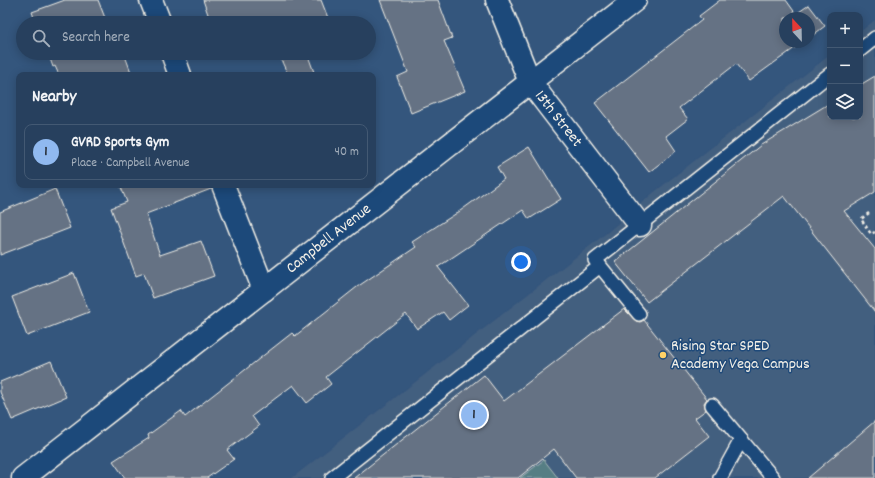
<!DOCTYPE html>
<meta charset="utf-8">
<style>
:root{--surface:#27405e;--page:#2f4764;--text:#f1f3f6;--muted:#a4afbc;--line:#435973;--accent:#90b9f0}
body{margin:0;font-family:Dekko,sans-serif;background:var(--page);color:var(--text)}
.controls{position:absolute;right:12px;top:12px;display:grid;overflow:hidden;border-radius:8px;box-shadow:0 2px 10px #0003}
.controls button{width:36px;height:36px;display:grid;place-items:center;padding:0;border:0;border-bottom:1px solid var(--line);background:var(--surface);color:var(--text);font:20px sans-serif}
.compass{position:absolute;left:779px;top:12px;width:36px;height:36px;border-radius:50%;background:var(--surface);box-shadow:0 2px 10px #0003;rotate:338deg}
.you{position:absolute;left:521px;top:262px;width:14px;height:14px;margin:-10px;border:3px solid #fff;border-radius:50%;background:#1a73e8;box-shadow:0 0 0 6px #1a73e833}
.badge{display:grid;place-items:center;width:26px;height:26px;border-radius:50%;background:var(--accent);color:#111;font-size:13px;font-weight:700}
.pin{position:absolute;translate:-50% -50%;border:2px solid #fff;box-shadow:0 1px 4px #0006}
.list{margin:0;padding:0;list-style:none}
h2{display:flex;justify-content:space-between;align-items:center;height:52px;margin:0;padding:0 16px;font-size:17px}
h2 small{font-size:13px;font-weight:400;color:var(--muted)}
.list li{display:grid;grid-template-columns:26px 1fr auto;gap:12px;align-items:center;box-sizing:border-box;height:56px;margin:0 8px 8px;padding:0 8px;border:1px solid var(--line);border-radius:8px}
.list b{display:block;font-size:15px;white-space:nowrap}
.list p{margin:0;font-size:13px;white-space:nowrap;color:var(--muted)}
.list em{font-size:13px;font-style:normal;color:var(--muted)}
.icon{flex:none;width:22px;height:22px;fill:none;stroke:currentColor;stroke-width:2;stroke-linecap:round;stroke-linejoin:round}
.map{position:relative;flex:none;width:875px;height:478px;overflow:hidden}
.search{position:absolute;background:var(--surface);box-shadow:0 2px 10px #0003;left:16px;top:16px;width:360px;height:44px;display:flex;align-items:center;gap:10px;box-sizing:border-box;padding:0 14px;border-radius:22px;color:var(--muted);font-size:15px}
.panel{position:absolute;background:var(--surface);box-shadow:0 2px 10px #0003;left:16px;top:72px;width:360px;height:116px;border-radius:8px}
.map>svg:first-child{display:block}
.built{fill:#435e7f}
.green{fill:#577e84;stroke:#a6b8b6}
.building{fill:#657284;stroke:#f4f1e8}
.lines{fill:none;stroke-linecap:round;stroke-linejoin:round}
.service-casing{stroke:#f4f1e8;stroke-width:16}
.minor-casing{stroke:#f4f1e8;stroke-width:25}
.path{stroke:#f4f1e8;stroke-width:2.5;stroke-dasharray:3 3;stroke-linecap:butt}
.service{stroke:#1f4a7a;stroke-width:13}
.minor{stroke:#1f4a7a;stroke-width:22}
.poi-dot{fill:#ffd166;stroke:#1f4a7a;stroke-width:1.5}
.labels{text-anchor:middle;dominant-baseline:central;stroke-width:3;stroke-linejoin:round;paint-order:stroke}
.street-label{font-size:16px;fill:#f4f1e8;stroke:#1f4a7a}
.poi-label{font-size:16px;fill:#f4f1e8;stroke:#1f4a7a;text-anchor:start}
</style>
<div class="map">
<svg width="875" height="478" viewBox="0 0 875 478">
<rect width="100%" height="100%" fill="#34567d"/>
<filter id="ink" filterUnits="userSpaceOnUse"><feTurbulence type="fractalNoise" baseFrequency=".025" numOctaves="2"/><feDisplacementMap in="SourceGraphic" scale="8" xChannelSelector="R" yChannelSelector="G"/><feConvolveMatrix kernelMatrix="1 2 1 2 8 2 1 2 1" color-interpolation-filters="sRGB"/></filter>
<g filter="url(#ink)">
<polygon class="built" points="875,20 875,478 292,478 608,232 652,194 830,55 830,117 860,117 860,32"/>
<polygon class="green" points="544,460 558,478 520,478"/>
<g class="building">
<polygon points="65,0 98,0 107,23 36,23 32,12"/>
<polygon points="203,0 321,0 330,23 211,23"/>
<polygon points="380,0 438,0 452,38 444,41 465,91 411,113 397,77 408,72"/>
<polygon points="720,0 786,0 796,14 809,5 825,26 809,38 809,18 785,18 785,42 803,42 749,81 736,64 679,108 688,119 666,136 676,151 649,172 595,103 702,20 699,16"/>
<polygon points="48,53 124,53 132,75 59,75 55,66 53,67"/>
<polygon points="278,53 307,53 315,75 288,75"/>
<polygon points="875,76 875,192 844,211 875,249 875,312 784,196 647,302 615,262 761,145 830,103 830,117 860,117 860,85"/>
<polygon points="529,147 561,199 529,219 523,210 438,267 468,305 449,320 443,312 417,329 406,314 326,377 331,384 307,403 293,385 252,416 259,426 227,450 234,459 207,478 125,478 113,461 149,438 148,435 181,411 185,417 292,333 295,336 357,287 416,247 412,242 460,211 504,179 497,167"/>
<polygon points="120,185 211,185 211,189 146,214 160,255 201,241 214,276 153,298 144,273 136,276 111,208 127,202"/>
<polygon points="55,189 70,228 0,255 0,212"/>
<polygon points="74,273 89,312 27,336 12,297"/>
<polygon points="624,309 636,321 640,322 644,320 707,399 704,403 706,410 695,418 709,436 655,478 576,478 554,449 518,478 354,478 484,375 504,401"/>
<polygon points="51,361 66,397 12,420 0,392 0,382"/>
<polygon points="875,421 875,478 808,478"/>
</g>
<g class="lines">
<g class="service-casing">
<g id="service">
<polyline points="860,50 875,38"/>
<polyline points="600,266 639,314"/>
<polyline points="712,405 773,478"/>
<polyline points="332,478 600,266 595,260 830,74"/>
<polyline points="720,478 741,440"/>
</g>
</g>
<g class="minor-casing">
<g id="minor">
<polyline points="151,0 160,23"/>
<polyline points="497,0 530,82 640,225"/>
<polyline points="172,53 180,75"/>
<polyline points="223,185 264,290"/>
<polyline points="23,478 635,0"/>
</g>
</g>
<polyline class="path" points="869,213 861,219 871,234 875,232"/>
<use href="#service" class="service"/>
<use href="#minor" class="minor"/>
</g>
</g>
<circle class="poi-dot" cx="663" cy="355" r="4"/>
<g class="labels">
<g class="street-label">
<text transform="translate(558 119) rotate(52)">13th Street</text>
<text transform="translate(329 239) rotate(-38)">Campbell Avenue</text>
</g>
<g class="poi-label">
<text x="671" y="346">Rising Star SPED<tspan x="671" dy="18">Academy Vega Campus</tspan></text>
</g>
</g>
</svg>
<div class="controls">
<button>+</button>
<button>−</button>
<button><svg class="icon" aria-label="layers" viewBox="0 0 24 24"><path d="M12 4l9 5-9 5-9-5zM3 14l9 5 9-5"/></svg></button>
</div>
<svg class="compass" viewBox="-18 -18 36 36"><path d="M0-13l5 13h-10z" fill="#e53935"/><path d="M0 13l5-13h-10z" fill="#a4afbc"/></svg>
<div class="you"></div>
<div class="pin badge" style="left:474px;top:415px">1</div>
<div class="search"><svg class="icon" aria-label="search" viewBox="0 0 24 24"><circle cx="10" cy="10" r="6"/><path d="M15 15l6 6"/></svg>Search here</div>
<section class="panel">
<h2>Nearby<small></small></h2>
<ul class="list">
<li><span class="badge">1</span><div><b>GVRD Sports Gym</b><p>Place · Campbell Avenue</p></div><em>40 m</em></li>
</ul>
</section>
</div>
